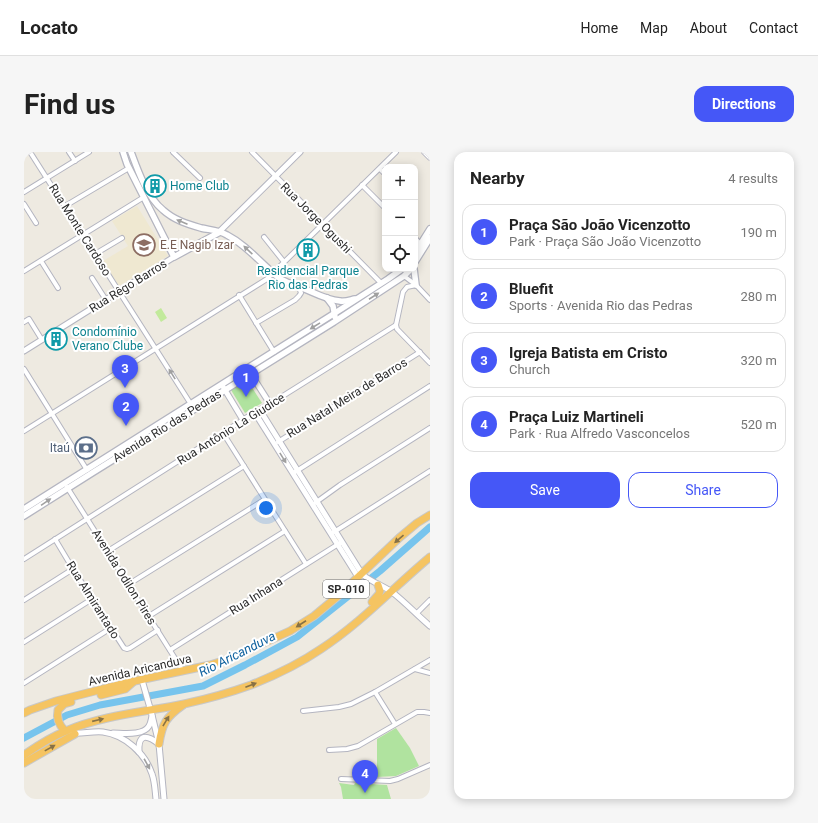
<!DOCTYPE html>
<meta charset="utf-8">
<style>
:root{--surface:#fff;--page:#f6f6f6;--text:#222;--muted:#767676;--line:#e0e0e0;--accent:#4557f7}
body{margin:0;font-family:Roboto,sans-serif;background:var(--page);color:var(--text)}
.controls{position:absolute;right:12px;top:12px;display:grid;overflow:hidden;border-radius:8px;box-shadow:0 2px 10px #0003}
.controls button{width:36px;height:36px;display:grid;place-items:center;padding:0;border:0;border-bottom:1px solid var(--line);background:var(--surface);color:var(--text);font:20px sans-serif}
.you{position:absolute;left:242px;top:356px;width:14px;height:14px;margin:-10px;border:3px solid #fff;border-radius:50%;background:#1a73e8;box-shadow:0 0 0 6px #1a73e833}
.badge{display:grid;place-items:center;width:26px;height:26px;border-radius:50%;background:var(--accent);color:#fff;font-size:13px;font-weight:700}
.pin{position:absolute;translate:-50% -33px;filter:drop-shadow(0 1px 2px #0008)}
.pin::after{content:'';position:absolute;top:21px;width:14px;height:12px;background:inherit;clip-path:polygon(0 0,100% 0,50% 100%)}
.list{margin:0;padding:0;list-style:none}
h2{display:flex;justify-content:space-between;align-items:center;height:52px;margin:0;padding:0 16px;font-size:17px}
h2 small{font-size:13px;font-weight:400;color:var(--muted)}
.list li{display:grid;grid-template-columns:26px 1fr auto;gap:12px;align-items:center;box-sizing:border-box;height:56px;margin:0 8px 8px;padding:0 8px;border:1px solid var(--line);border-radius:12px}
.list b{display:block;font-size:15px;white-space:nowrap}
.list p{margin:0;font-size:13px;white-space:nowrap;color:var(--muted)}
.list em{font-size:13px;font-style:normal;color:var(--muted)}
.actions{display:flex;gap:8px;padding:12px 16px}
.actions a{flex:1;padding:9px 0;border:1px solid var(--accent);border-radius:12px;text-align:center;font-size:14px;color:var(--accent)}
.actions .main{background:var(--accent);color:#fff}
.icon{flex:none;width:22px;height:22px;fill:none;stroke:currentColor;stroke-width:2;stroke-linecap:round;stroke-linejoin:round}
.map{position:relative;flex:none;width:406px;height:647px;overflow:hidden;border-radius:12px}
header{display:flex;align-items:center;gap:24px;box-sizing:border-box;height:56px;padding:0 20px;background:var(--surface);border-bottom:1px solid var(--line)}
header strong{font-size:19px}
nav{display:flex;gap:22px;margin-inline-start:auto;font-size:14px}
.intro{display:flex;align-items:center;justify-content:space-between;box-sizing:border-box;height:96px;padding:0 24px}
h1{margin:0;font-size:28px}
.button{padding:10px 18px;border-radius:12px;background:var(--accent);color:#fff;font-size:14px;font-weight:700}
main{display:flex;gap:24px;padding:0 24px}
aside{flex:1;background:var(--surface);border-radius:12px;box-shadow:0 2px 10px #0003}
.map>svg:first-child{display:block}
.education{fill:#efe8d1}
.green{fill:#b0e39f}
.pitch{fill:#c2ea9b}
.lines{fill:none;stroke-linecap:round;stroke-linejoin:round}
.river{stroke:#77c4ed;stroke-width:7}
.minor-casing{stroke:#b4b5c0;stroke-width:6}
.tertiary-casing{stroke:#b4b5c0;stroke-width:7}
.secondary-casing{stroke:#b4b5c0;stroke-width:8}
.trunk-casing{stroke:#c8c8c8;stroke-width:9}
.minor{stroke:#fff;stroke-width:4}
.tertiary{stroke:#fff;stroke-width:5}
.secondary{stroke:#fff;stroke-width:5.5}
.trunk{stroke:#f5c462;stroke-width:7}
.oneway{fill:#a0a0a0}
.oneway2{fill:#877145}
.labels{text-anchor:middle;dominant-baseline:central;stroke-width:4;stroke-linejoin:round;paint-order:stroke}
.shield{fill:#fff;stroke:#6c6c6c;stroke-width:1}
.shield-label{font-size:11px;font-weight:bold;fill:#2d2d2d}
.culture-label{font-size:12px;fill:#0d838f;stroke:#fff;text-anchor:start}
.street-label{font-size:12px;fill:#2d2d2d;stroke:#fff}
.education-label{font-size:12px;fill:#785e54;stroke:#fff;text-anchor:start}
.service-label{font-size:12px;fill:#4e5e75;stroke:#fff;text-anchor:end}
.water-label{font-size:13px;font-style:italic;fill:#10629f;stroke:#fff}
</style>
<header>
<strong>Locato</strong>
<nav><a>Home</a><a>Map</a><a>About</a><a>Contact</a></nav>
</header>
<div class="intro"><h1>Find us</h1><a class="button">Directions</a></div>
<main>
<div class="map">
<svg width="406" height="647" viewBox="0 0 406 647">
<rect width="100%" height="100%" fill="#eeeae1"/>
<polygon class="education" points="113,54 144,104 95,134 79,109 104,94 88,69"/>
<g class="green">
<polygon points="223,228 238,251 221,261 207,238"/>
<polygon points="372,576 386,596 395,614 372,624 353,625 353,587"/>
<polygon points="315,631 330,633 331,631 363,633 367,647 368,647 319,647 317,635"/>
</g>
<polygon class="pitch" points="137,156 143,166 137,170 131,160"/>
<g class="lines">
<polyline class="river" points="0,586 43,563 76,553 179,534 221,513 273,485 356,419 406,375"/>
<g class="minor-casing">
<g id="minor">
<polyline points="6,0 170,257"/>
<polyline points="45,0 51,9"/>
<polyline points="149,0 176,26"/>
<polyline points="228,0 357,131"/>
<polyline points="400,0 406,6"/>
<polyline points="356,17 361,22"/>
<polyline points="338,33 361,56"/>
<polyline points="0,40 65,0"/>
<polyline points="0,52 12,71"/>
<polyline points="41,54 105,16"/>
<polyline points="240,85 260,110"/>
<polyline points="391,86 398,94"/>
<polyline points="71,102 98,86"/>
<polyline points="17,109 34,136"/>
<polyline points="0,119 120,45"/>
<polyline points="380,124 392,133 406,148"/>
<polyline points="68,126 82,148"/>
<polyline points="215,143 250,200"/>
<polyline points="0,170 5,167 18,188"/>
<polyline points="232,171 271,148 275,144 277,141 275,135"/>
<polyline points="372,173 373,177 406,211"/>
<polyline points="0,217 63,318"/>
<polyline points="246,252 372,173 379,140 383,135 392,133"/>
<polyline points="0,279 243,127 372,0"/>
<polyline points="199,281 282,412"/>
<polyline points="254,290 396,200"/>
<polyline points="271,320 406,234"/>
<polyline points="43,335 159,519"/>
<polyline points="291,351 316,333 406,276"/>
<polyline points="310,380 406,319"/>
<polyline points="31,387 49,417 100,496 103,497 106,496 134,478"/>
<polyline points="84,399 220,314"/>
<polyline points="0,407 219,268"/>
<polyline points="105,432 240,348"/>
<polyline points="0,448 49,417"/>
<polyline points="393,461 406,448"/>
<polyline points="125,464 261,379"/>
<polyline points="0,490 68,447"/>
<polyline points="146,498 316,391"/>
<polyline points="391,517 406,521"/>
<polyline points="0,531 87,476"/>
<polyline points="351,540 371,572"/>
<polyline points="279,559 315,555 327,552 351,540 406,508"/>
<polyline points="305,598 323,597 334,594 393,560 400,560 406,561"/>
<polyline points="317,627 366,629 374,627 406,613"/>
</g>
</g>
<g class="tertiary-casing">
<g id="tertiary">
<polyline points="196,79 276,0"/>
<polyline points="0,199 150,105"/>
<polyline points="198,233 219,268 246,252 225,219"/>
<path d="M236,258L338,422C347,430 358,433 368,440C381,450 393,463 406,474"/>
<polyline points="231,261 334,425"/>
<polyline points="118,528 128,563 135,592 140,647"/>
<path d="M48,581C58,582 68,579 79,580C101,583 121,601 128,622C131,630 131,639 132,647"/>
<path d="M89,581C99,581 119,584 125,574C127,571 127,568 128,564"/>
<path d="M115,600C114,582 122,582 135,592"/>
</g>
</g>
<g class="secondary-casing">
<g id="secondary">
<polyline points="99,0 103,12 150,105 196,80"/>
<path d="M107,0C114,19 123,45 139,58C150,68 163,72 177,76C186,78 195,78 203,83C224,94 236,111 254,125C260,130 269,132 276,135C289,140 302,148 316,149C321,150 326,148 331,147"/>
<polyline points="391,101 406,77"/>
<polyline points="391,110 406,86"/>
<polyline points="390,117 392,133"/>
<polyline points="303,146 309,154 311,165"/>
<polyline points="0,357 311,161 364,127 378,117"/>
<polyline points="0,364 68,321 310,170 380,124 387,117"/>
</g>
</g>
<g class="trunk-casing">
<g id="trunk">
<polyline points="348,450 355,442 356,439 354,433"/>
<polyline points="77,543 101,537 109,530"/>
<polyline points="0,561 6,558 32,549 106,530 186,513 202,508 266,479 290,464 314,444 375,386 393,371 406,363"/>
<path d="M41,579C35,573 32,567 34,558L40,552L47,550"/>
<path d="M135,592C138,572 142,565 159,553"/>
<path d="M0,603C13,594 27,585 42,579C79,563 121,560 160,552C183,547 205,541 227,533C252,523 275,512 297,497C337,471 370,435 406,405"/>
<polyline points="0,611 51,582"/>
</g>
</g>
<use href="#minor" class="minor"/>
<use href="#tertiary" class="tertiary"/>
<use href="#secondary" class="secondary"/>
<use href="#trunk" class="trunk"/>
</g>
<defs><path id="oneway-solid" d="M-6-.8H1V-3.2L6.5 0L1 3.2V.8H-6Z"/></defs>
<g class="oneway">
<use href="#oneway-solid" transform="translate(158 70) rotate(-157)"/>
<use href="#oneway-solid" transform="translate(224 98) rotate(-137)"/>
<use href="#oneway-solid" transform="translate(350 144) rotate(-33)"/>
<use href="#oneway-solid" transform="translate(291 174) rotate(148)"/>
<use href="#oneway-solid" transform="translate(148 222) rotate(-122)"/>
<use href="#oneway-solid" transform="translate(259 306) rotate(58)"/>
<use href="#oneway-solid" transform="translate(22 350) rotate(-34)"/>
<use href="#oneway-solid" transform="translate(123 612) rotate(61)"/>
</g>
<g class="oneway2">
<use href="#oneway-solid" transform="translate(375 387) rotate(139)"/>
<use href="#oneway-solid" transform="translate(277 472) rotate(147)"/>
<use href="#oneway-solid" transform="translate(227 533) rotate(-21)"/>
<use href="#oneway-solid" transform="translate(74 568) rotate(-13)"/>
<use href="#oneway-solid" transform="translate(142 569) rotate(-59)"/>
<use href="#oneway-solid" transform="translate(26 596) rotate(-29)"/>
</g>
<defs>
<g id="building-ring" transform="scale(1.15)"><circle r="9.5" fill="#fff" stroke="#0f9aa8" stroke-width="1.5"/><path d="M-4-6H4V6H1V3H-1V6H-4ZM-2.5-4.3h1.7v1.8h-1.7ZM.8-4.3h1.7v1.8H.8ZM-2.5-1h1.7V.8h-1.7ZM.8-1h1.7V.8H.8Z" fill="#0f9aa8"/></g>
<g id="school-ring" transform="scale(1.15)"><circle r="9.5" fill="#fff" stroke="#8d6e63" stroke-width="1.5"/><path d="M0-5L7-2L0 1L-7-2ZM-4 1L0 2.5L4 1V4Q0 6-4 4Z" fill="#8d6e63"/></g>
<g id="bank-ring" transform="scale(1.15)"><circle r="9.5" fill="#fff" stroke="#5c6f8a" stroke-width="1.5"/><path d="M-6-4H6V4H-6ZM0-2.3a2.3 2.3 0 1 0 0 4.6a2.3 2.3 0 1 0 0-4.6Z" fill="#5c6f8a"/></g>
</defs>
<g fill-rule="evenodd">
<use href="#building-ring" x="131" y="34"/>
<use href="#school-ring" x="120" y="93"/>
<use href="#building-ring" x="284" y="98"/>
<use href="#building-ring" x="32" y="187"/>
<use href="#bank-ring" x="62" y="296"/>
</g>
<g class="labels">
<rect class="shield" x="299" y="428" width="46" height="18" rx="3"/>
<g class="shield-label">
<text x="322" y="437">SP-010</text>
</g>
<g class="culture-label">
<text x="146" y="34">Home Club</text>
<text x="284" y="119" text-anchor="middle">Residencial Parque<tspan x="284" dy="14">Rio das Pedras</tspan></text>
<text x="48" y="180">Condomínio<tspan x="48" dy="14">Verano Clube</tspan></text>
</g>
<g class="street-label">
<text transform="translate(292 66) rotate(45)">Rua Jorge Ogushi</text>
<text transform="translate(56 78) rotate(58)">Rua Monte Cardoso</text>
<text transform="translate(104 134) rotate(-32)">Rua Rêgo Barros</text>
<text transform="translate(323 246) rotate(-32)">Rua Natal Meira de Barros</text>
<text transform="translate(143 274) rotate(-32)">Avenida Rio das Pedras</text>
<text transform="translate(207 277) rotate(-32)">Rua Antônio La Giudice</text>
<text transform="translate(100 425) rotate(58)">Avenida Odilon Pires</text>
<text transform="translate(232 444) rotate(-32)">Rua Inhana</text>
<text transform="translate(69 448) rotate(58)">Rua Almirantado</text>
<text transform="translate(116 518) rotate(-13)">Avenida Aricanduva</text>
</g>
<g class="education-label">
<text x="136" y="93">E.E Nagib Izar</text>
</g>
<g class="service-label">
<text x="46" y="296">Itaú</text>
</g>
<g class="water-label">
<text transform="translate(213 502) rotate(-27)">Rio Aricanduva</text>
</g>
</g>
</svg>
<div class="controls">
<button>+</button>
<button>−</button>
<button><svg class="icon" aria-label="locate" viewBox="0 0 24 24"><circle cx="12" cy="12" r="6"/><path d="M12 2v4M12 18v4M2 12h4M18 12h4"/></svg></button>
</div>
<div class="you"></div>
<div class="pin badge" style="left:222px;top:245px">1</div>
<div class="pin badge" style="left:102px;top:274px">2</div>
<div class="pin badge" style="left:101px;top:236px">3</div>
<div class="pin badge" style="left:341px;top:641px">4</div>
</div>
<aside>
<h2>Nearby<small>4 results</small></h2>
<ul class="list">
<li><span class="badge">1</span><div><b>Praça São João Vicenzotto</b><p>Park · Praça São João Vicenzotto</p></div><em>190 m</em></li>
<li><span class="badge">2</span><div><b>Bluefit</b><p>Sports · Avenida Rio das Pedras</p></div><em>280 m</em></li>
<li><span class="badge">3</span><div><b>Igreja Batista em Cristo</b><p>Church</p></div><em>320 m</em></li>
<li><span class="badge">4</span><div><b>Praça Luiz Martineli</b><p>Park · Rua Alfredo Vasconcelos</p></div><em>520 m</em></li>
</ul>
<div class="actions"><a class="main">Save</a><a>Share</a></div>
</aside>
</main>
